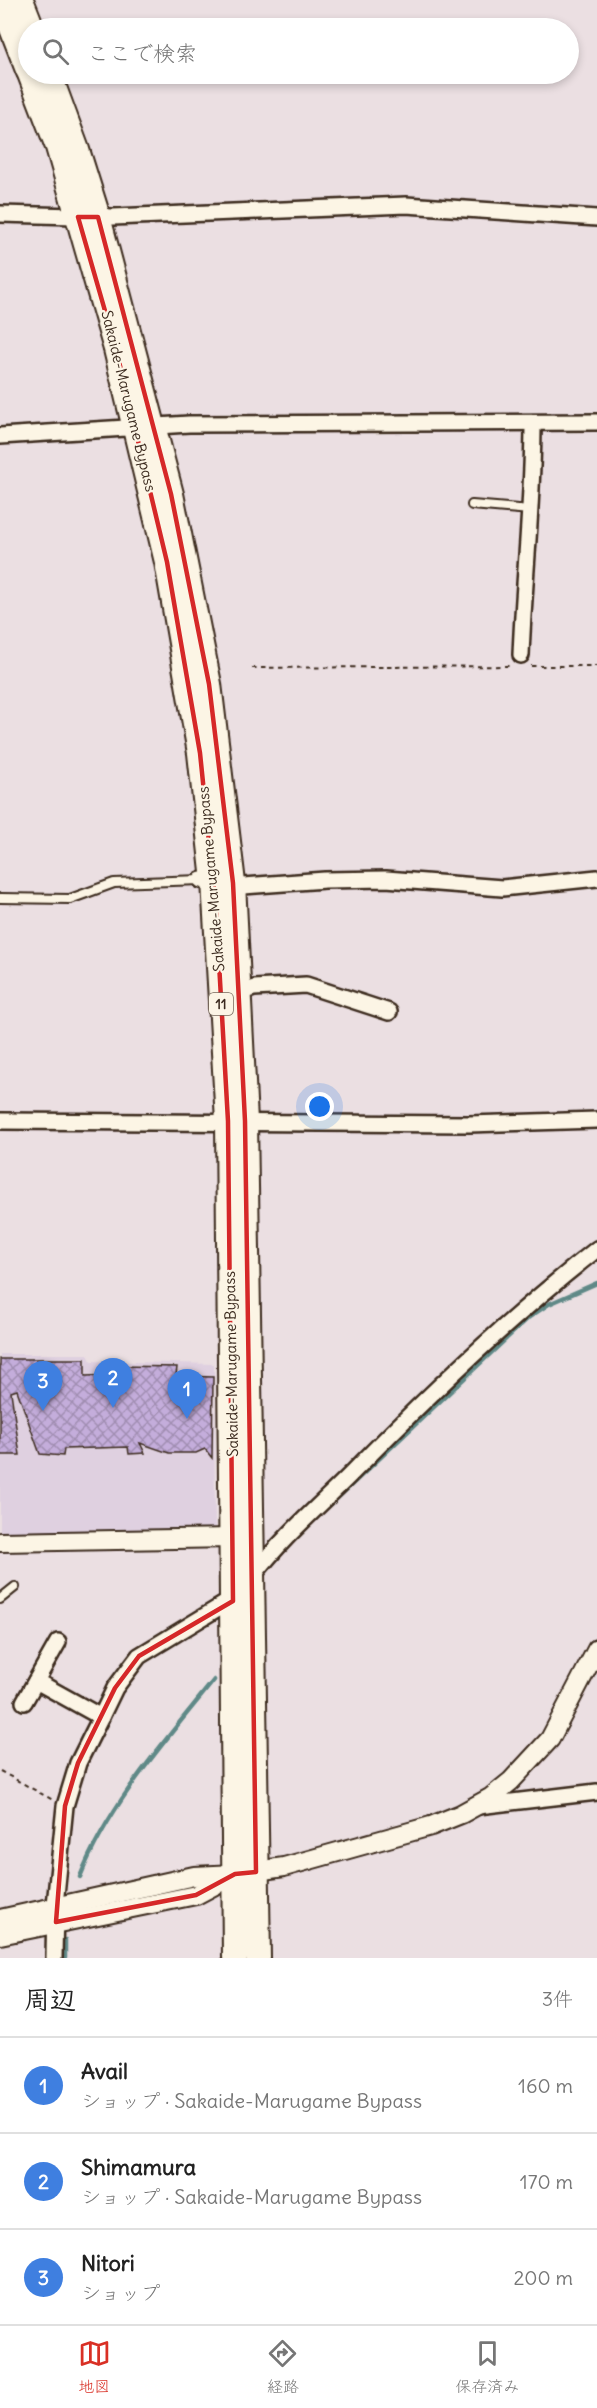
<!DOCTYPE html>
<html lang="ja">
<meta charset="utf-8">
<style>
:root{--surface:#fff;--page:#f6f6f6;--text:#222;--muted:#767676;--line:#e0e0e0;--accent:#d93025}
body{margin:0;font-family:Delius,"Klee One",sans-serif;background:var(--page);color:var(--text)}
.you{position:absolute;left:320px;top:1107px;width:21px;height:21px;margin:-15px;border:4px solid #fff;border-radius:50%;background:#1a73e8;box-shadow:0 0 0 9px #1a73e833}
.badge{display:grid;place-items:center;width:39px;height:39px;border-radius:50%;background:var(--accent);color:#fff;font-size:20px;font-weight:700}
.pin{position:absolute;translate:-50% -50px;filter:drop-shadow(0 2px 3px #0008)}
.pin::after{content:'';position:absolute;top:32px;width:21px;height:18px;background:inherit;clip-path:polygon(0 0,100% 0,50% 100%)}
.list{margin:0;padding:0;list-style:none}
h2{display:flex;justify-content:space-between;align-items:center;height:78px;margin:0;padding:0 24px;font-size:26px}
h2 small{font-size:20px;font-weight:400;color:var(--muted)}
.list li{display:grid;grid-template-columns:39px 1fr auto;gap:18px;align-items:center;box-sizing:border-box;height:96px;padding:0 24px;border-top:2px solid var(--line)}
.list b{display:block;font-size:22px;white-space:nowrap}
.list p{margin:0;font-size:20px;white-space:nowrap;color:var(--muted)}
.list em{font-size:20px;font-style:normal;color:var(--muted)}
.icon{flex:none;width:33px;height:33px;fill:none;stroke:currentColor;stroke-width:2;stroke-linecap:round;stroke-linejoin:round}
.map{position:relative;flex:none;width:597px;height:1958px;overflow:hidden}
.search{position:absolute;background:var(--surface);box-shadow:0 3px 9px #0003;left:18px;right:18px;top:18px;height:66px;display:flex;align-items:center;gap:15px;box-sizing:border-box;padding:0 21px;border-radius:33px;color:var(--muted);font-size:22px}
.sheet{height:366px;background:var(--surface)}
nav{display:flex;justify-content:space-around;align-items:center;box-sizing:border-box;height:84px;border-top:2px solid var(--line);background:var(--surface);font-size:16px;color:var(--muted)}
nav a{display:grid;justify-items:center;gap:3px}
nav .on{color:var(--accent)}
.map>svg:first-child{display:block}
.built{fill:#dfd0e0}
.lines{fill:none;stroke-linecap:round;stroke-linejoin:round}
.stream{stroke:#5f8987;stroke-width:4.5}
.building{fill:url(#building-cross-hatch);stroke:#3b2a1e;stroke-width:1.5}
.service-casing{stroke:#3b2a1e;stroke-width:12}
.minor-casing{stroke:#3b2a1e;stroke-width:20}
.tertiary-casing{stroke:#3b2a1e;stroke-width:22}
.trunk-casing{stroke:#3b2a1e;stroke-width:28}
.path{stroke:#3b2a1e;stroke-width:2;stroke-dasharray:4.5 4.5;stroke-linecap:butt}
.service{stroke:#fcf5e5;stroke-width:8}
.minor{stroke:#fcf5e5;stroke-width:15}
.tertiary{stroke:#fcf5e5;stroke-width:18}
.trunk{stroke:#fcf5e5;stroke-width:24}
.marked{fill:none;stroke:#d62828;stroke-width:4.5;stroke-linejoin:round}
.labels{text-anchor:middle;dominant-baseline:central;stroke-width:4.5;stroke-linejoin:round;paint-order:stroke}
.shield{fill:#fcf5e5;stroke:#75675a;stroke-width:1.5}
.shield-label{font-size:14px;font-weight:bold;fill:#3b2a1e}
.street-label{font-size:15px;fill:#3b2a1e;stroke:#fcf5e5}
</style>
<div class="map">
<svg width="597" height="1958" viewBox="0 0 597 1958">
<defs>
<pattern id="building-cross-hatch" width="8" height="8" patternUnits="userSpaceOnUse" patternTransform="scale(1.5)"><rect width="8" height="8" fill="#c4addb"/><path d="M0 0l8 8M0 8l8-8" fill="none" stroke="#a08db1"/></pattern>
</defs>
<rect width="100%" height="100%" fill="#ebdfe2"/>
<filter id="ink" filterUnits="userSpaceOnUse"><feTurbulence type="fractalNoise" baseFrequency=".0167" numOctaves="2"/><feDisplacementMap in="SourceGraphic" scale="12" xChannelSelector="R" yChannelSelector="G"/><feConvolveMatrix kernelMatrix="1 2 1 2 8 2 1 2 1" color-interpolation-filters="sRGB"/></filter>
<g filter="url(#ink)">
<polygon class="built" points="0,1354 88,1354 91,1361 214,1364 215,1545 86,1551 0,1550"/>
<g class="lines">
<g class="stream">
<polyline points="331,1504 528,1318 549,1304 597,1283"/>
<path d="M80,1877C109,1804 165,1741 214,1680"/>
<polyline points="65,1958 65,1940"/>
</g>
</g>
<polygon class="building" points="0,1359 85,1359 85,1376 117,1375 119,1366 177,1367 176,1376 213,1377 212,1458 205,1449 196,1453 169,1453 140,1443 145,1453 129,1454 128,1447 64,1449 63,1456 40,1454 17,1390 11,1392 20,1455 0,1455"/>
<g class="lines">
<g class="service-casing">
<g id="service">
<polyline points="472,505 530,510"/>
<polyline points="0,898 70,899 114,883 201,880"/>
<polyline points="0,1599 15,1587"/>
</g>
</g>
<g class="minor-casing">
<g id="minor">
<polyline points="0,214 113,217 406,205 597,218"/>
<polyline points="0,436 189,424 597,422"/>
<path d="M521,655C524,577 533,500 533,423"/>
<polyline points="201,880 244,886 325,880 386,879 502,888 597,878"/>
<polyline points="239,993 254,988 306,985 389,1012"/>
<polyline points="0,1121 469,1124 597,1120"/>
<path d="M253,1576C282,1538 318,1507 351,1474C429,1394 509,1318 597,1249"/>
<polyline points="36,1681 101,1717"/>
<polyline points="24,1702 58,1642"/>
<polyline points="478,1806 597,1792"/>
<polyline points="54,1958 55,1905 65,1806 78,1763 101,1717 115,1688 139,1656 236,1597"/>
</g>
</g>
<g class="tertiary-casing">
<g id="tertiary">
<polyline points="0,1542 233,1538"/>
<polyline points="0,1919 194,1876 235,1874 284,1867 431,1826 461,1814 490,1798 511,1781 550,1739 597,1649"/>
<polyline points="0,1935 196,1895 230,1877"/>
</g>
</g>
<g class="trunk-casing">
<g id="trunk">
<polyline points="1,0 28,70"/>
<polyline points="21,0 32,28"/>
<polyline points="30,74 58,147 116,349 167,562 200,753 214,881 228,1121 235,1958"/>
<polyline points="49,74 77,150 98,217 171,494 209,684 233,883 245,1121 258,1958"/>
</g>
</g>
<g class="path">
<polyline points="531,666 597,666"/>
<polyline points="252,668 513,666"/>
<polyline points="0,1771 53,1800"/>
</g>
<use href="#service" class="service"/>
<use href="#minor" class="minor"/>
<use href="#tertiary" class="tertiary"/>
<use href="#trunk" class="trunk"/>
</g>
</g>
<path class="marked" d="M78,217H98L171,494L209,684L233,883L245,1121L256,1872L235,1874L196,1895L56,1922L65,1806L78,1763L115,1688L139,1656L233,1601L228,1121L216,910L200,753L167,562L116,349Z"/>
<g class="labels">
<rect class="shield" x="209" y="993" width="24" height="22" rx="4.5"/>
<g class="shield-label">
<text x="221" y="1004">11</text>
</g>
<g class="street-label">
<text transform="translate(129 401) rotate(76)">Sakaide-Marugame Bypass</text>
<text transform="translate(211 879) rotate(-95)">Sakaide-Marugame Bypass</text>
<text transform="translate(231 1364) rotate(-91)">Sakaide-Marugame Bypass</text>
</g>
</g>
</svg>
<div class="you"></div>
<div class="pin badge" style="left:187px;top:1419px;background:#3f7fe0">1</div>
<div class="pin badge" style="left:113px;top:1408px;background:#3f7fe0">2</div>
<div class="pin badge" style="left:43px;top:1411px;background:#3f7fe0">3</div>
<div class="search"><svg class="icon" aria-label="search" viewBox="0 0 24 24"><circle cx="10" cy="10" r="6"/><path d="M15 15l6 6"/></svg>ここで検索</div>
</div>
<section class="sheet">
<h2>周辺<small>3件</small></h2>
<ul class="list">
<li><span class="badge" style="background:#3f7fe0">1</span><div><b>Avail</b><p>ショップ · Sakaide-Marugame Bypass</p></div><em>160 m</em></li>
<li><span class="badge" style="background:#3f7fe0">2</span><div><b>Shimamura</b><p>ショップ · Sakaide-Marugame Bypass</p></div><em>170 m</em></li>
<li><span class="badge" style="background:#3f7fe0">3</span><div><b>Nitori</b><p>ショップ</p></div><em>200 m</em></li>
</ul>
</section>
<nav>
<a class="on"><svg class="icon" aria-label="map" viewBox="0 0 24 24"><path d="M3 6l6-2 6 2 6-2v14l-6 2-6-2-6 2zM9 4v14M15 6v14"/></svg>地図</a>
<a><svg class="icon" aria-label="directions" viewBox="0 0 24 24"><path d="M12 3l9 9-9 9-9-9zM9 14v-3h6M13 9l2 2-2 2"/></svg>経路</a>
<a><svg class="icon" aria-label="saved" viewBox="0 0 24 24"><path d="M7 4h10v16l-5-4-5 4z"/></svg>保存済み</a>
</nav>
